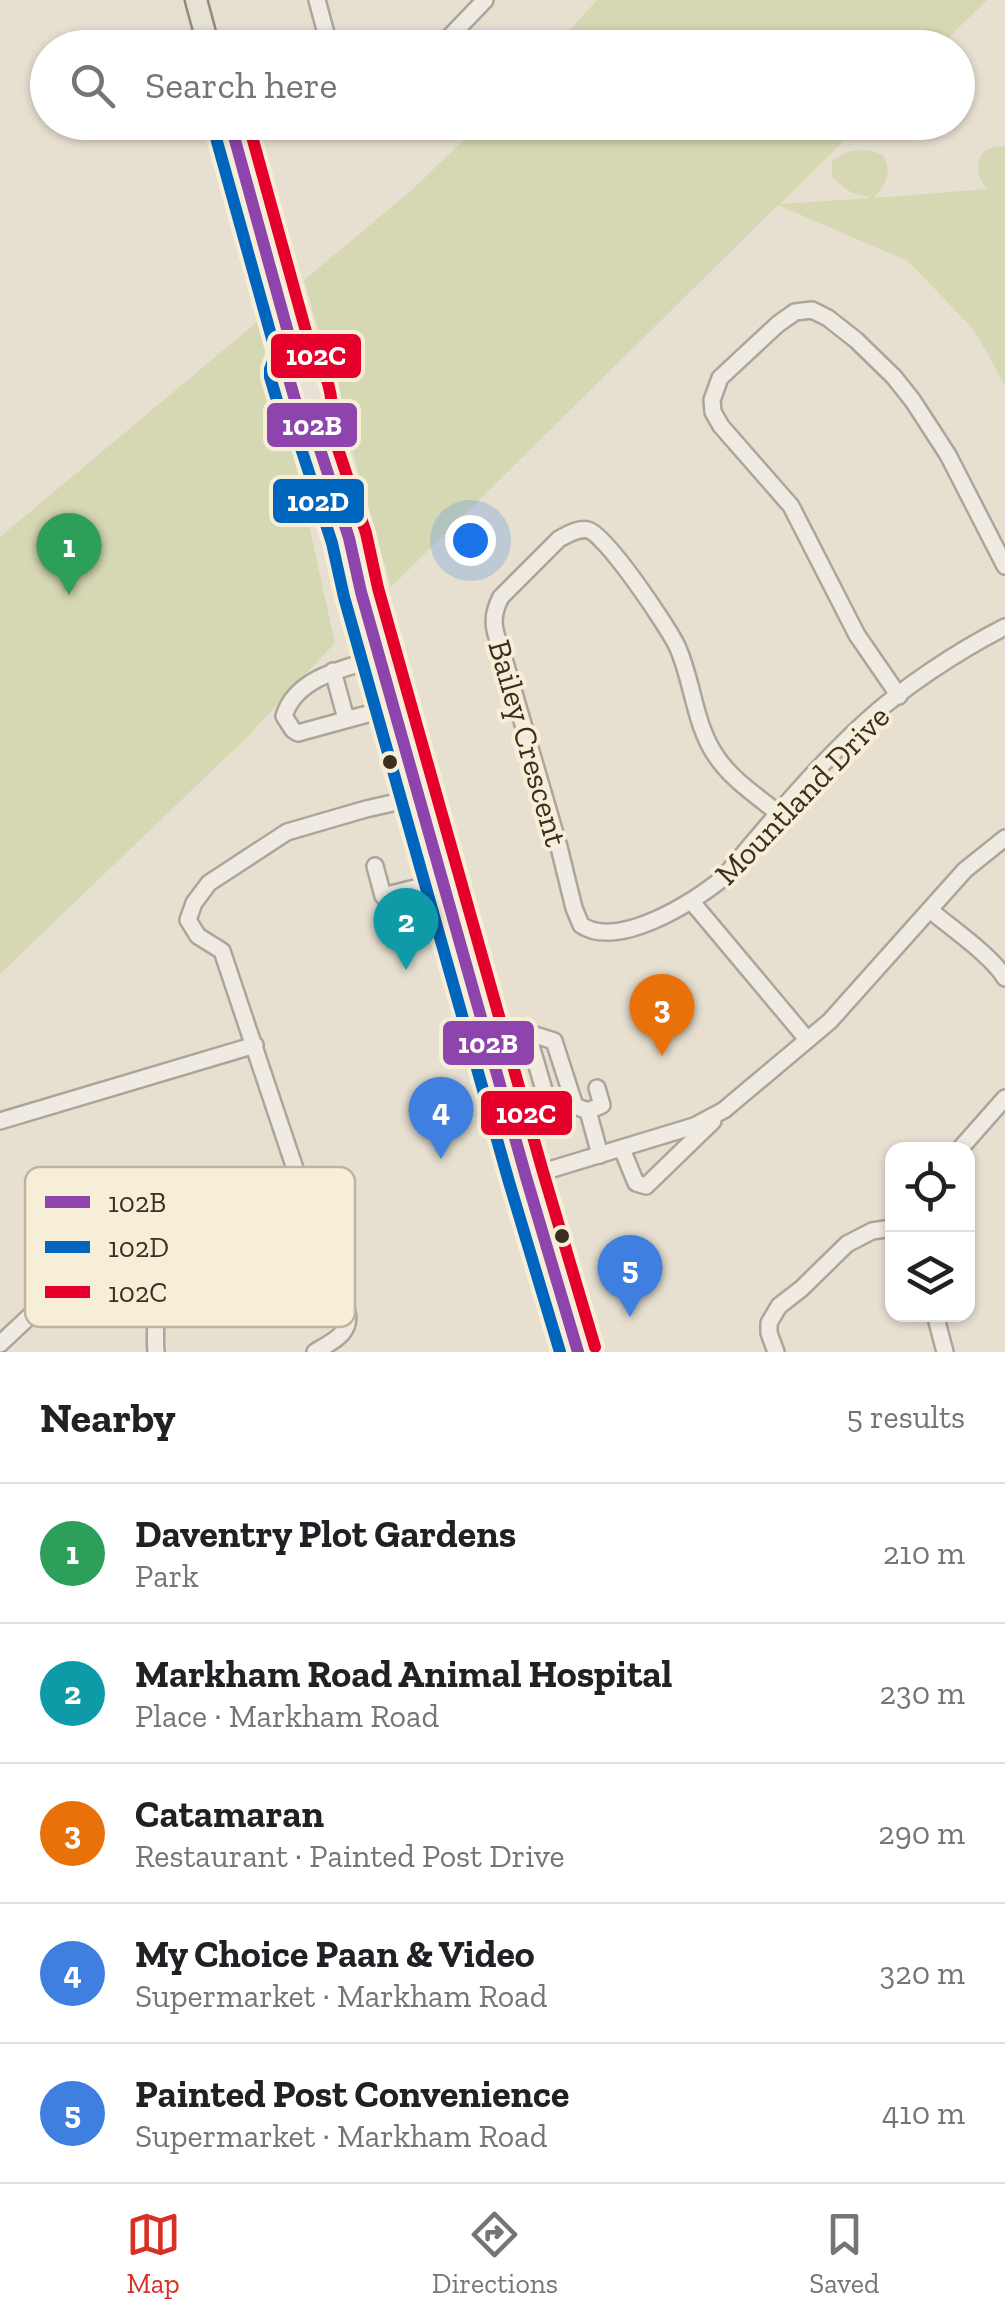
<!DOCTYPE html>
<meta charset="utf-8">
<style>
:root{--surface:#fff;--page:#f2f2f2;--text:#202124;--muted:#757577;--line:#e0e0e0;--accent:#d93025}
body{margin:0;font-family:"Zilla Slab",serif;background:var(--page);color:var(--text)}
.controls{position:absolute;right:30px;bottom:30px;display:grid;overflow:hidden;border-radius:20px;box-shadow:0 2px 8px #0004}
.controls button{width:90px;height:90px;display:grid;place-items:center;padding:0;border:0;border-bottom:2px solid var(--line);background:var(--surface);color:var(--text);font:50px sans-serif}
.you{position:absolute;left:470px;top:540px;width:35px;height:35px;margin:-25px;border:8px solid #fff;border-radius:50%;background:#1a73e8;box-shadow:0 0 0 15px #1a73e833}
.badge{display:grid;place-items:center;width:65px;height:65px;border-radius:50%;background:var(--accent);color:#fff;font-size:32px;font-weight:700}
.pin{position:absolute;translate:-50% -82px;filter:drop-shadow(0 2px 5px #0008)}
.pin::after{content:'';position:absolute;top:52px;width:35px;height:30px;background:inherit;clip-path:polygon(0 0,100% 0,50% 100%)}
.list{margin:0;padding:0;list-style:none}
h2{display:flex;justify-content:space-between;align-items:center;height:130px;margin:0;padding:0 40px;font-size:42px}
h2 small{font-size:32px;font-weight:400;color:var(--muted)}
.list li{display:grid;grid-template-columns:65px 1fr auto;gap:30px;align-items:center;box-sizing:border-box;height:140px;padding:0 40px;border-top:2px solid var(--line)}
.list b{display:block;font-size:38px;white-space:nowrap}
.list p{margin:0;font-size:32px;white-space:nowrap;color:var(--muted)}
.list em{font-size:32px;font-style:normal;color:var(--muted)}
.icon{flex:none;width:55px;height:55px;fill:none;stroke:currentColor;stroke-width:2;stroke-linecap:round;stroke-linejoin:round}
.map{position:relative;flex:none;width:1005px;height:1352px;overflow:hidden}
.search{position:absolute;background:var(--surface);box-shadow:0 2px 8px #0004;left:30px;right:30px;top:30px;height:110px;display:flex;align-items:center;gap:25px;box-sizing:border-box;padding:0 35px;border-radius:55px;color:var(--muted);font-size:38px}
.sheet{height:830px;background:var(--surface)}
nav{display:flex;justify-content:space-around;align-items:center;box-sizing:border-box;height:140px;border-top:2px solid var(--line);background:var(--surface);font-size:28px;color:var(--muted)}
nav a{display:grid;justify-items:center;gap:5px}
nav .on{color:var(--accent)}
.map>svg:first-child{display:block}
.green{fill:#d6d7b3}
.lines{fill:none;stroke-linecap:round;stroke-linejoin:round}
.minor-casing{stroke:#ada599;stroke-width:20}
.major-casing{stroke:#928b80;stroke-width:25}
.minor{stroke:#efebe3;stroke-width:15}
.major{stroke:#e6e1d4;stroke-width:20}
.bus-1-casing{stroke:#f7eed8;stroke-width:20}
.bus-2-casing{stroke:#f7eed8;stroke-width:20}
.bus-3-casing{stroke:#f7eed8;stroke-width:20}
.bus-1{stroke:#8e44ad;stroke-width:12}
.bus-2{stroke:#0065bd;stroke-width:12}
.bus-3{stroke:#e4002b;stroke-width:12}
.bus-dot{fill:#3d2e20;stroke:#f7eed8;stroke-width:4}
.labels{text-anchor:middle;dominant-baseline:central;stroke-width:8;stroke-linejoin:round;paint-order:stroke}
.street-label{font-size:32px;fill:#3d2e20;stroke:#f7eed8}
.key{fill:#f7eed8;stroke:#bfb4a1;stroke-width:2.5}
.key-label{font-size:28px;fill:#3d2e20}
.line-badge{stroke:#f7eed8;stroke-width:4}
.badge-label{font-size:28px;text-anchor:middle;font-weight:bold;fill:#fff}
</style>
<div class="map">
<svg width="1005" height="1352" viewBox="0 0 1005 1352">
<rect width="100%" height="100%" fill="#e7e0d1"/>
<g class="green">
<polygon points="597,0 987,0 939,47 554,47"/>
<path d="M481,123H862L780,204L872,198C851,192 850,194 832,177V162C846,148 865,147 883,155C893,177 886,181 874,198L987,189C971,172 976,143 1005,147V385L974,330L908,261L778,205L391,587L304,280L413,189Z"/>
<polygon points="263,317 335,643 244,740 0,974 0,537"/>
</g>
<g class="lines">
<g class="minor-casing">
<g id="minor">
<polyline points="317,0 330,48"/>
<polyline points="439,48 485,0"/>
<path d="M380,658C345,668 296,677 284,716L293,730L298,733L393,707"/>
<polyline points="333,671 346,719"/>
<polyline points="899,696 857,635 791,506 721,426 713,412 712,400 720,378 778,324 795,312 812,310 828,318 856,340 894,377 913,401 948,455 1005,566"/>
<path d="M778,813C757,796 731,779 716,756C694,724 693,681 677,646C668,627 605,533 588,530C578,528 568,534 559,539L501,597C492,614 492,627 500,645L559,847L574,908L581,925C618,950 694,902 723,878C768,825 813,770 864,723C903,687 958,651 1005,627"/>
<polyline points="375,866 383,896 443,881"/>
<polyline points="692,902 806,1038"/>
<path d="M930,910C951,928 991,955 1005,978"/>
<polyline points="528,1035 551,1114 575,1106"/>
<polyline points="489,1044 535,1035 554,1041 575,1106 588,1111 600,1155"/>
<polyline points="588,1111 602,1105 597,1088"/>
<polyline points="0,1121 255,1045"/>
<polyline points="622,1149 636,1183 646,1186 713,1121"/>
<polyline points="959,1150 1005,1098"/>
<polyline points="526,1177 694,1126 724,1110 830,1021 965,870 1005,838"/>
<polyline points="935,1314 945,1352"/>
<path d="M0,1344L49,1298L72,1287L120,1271L139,1269C164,1289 153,1324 156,1352"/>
<path d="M315,1352C331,1342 352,1334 347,1312L325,1258L222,951L198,936L188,920L194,903L209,883L287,832L366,809L419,797"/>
<polyline points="776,1352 769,1333 769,1323 779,1306 801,1289 847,1244 872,1231 892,1228"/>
</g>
</g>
<g class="major-casing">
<g id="major">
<polyline points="196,0 209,48"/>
<path d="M230,122L294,354C309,373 321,402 312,425L349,538L361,592L526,1177L578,1352"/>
<polyline points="294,354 287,372 300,417 312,425"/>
</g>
</g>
<use href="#minor" class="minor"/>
<use href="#major" class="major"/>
<g class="bus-1-casing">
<polyline id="bus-1" points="230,122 294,354 287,372 300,417 312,425 349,538 361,592 526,1177 578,1352"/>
</g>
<g class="bus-2-casing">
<polyline id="bus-2" points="213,127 276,353 270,369 270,377 284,424 297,436 332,543 344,597 509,1182 560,1352"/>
</g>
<g class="bus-3-casing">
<path id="bus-3" d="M248,122L310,346C326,370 336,396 330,425L366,533L378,588L543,1172L595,1347"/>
</g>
<use href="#bus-1" class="bus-1"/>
<use href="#bus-2" class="bus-2"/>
<use href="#bus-3" class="bus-3"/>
</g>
<g class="bus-dot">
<circle cx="390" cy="762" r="9"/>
<circle cx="562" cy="1236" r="9"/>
</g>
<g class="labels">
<g class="street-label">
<text transform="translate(528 743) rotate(74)">Bailey Crescent</text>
<text transform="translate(802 795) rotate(-46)">Mountland Drive</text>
</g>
</g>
<rect x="25" y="1167" width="330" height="160" rx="15" class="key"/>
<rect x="45" y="1196" width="45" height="12" fill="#8e44ad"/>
<rect x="45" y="1241" width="45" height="12" fill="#0065bd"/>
<rect x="45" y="1286" width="45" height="12" fill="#e4002b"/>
<g class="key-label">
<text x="108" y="1212">102B</text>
<text x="108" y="1257">102D</text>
<text x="108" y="1302">102C</text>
</g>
<g class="line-badge">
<rect x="269" y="332" width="94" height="48" rx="10" fill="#e4002b"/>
<rect x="265" y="401" width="94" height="48" rx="10" fill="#8e44ad"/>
<rect x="271" y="477" width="95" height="48" rx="10" fill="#0065bd"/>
<rect x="441" y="1019" width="95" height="48" rx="10" fill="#8e44ad"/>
<rect x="479" y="1089" width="95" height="48" rx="10" fill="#e4002b"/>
</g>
<g class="badge-label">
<text x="316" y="365">102C</text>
<text x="312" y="435">102B</text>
<text x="318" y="511">102D</text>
<text x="488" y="1053">102B</text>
<text x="526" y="1123">102C</text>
</g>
</svg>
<div class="controls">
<button><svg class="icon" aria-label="locate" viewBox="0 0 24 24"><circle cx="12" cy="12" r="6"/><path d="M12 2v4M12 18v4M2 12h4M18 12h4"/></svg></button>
<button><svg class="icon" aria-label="layers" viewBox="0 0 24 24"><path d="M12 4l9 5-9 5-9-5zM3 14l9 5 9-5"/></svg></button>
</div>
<div class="you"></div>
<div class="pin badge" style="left:69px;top:595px;background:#2e9e5b">1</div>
<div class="pin badge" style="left:406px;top:970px;background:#0f9aa8">2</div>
<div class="pin badge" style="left:662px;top:1056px;background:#e8710a">3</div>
<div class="pin badge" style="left:441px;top:1159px;background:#3f7fe0">4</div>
<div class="pin badge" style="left:630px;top:1317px;background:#3f7fe0">5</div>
<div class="search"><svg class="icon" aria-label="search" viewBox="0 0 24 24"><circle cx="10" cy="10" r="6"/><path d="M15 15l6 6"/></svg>Search here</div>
</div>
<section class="sheet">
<h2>Nearby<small>5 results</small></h2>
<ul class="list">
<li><span class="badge" style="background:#2e9e5b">1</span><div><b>Daventry Plot Gardens</b><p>Park</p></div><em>210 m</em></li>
<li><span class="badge" style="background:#0f9aa8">2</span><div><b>Markham Road Animal Hospital</b><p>Place · Markham Road</p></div><em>230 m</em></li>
<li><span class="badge" style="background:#e8710a">3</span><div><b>Catamaran</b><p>Restaurant · Painted Post Drive</p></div><em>290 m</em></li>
<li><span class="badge" style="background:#3f7fe0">4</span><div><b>My Choice Paan &amp; Video</b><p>Supermarket · Markham Road</p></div><em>320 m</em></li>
<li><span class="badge" style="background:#3f7fe0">5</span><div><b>Painted Post Convenience</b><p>Supermarket · Markham Road</p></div><em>410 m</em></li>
</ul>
</section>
<nav>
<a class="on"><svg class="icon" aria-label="map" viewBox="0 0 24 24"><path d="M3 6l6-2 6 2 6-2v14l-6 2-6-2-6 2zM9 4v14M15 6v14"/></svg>Map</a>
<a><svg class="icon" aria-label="directions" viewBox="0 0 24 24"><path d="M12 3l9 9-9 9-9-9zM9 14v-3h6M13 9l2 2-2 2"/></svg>Directions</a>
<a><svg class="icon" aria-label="saved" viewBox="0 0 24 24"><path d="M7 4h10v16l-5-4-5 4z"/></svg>Saved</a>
</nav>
